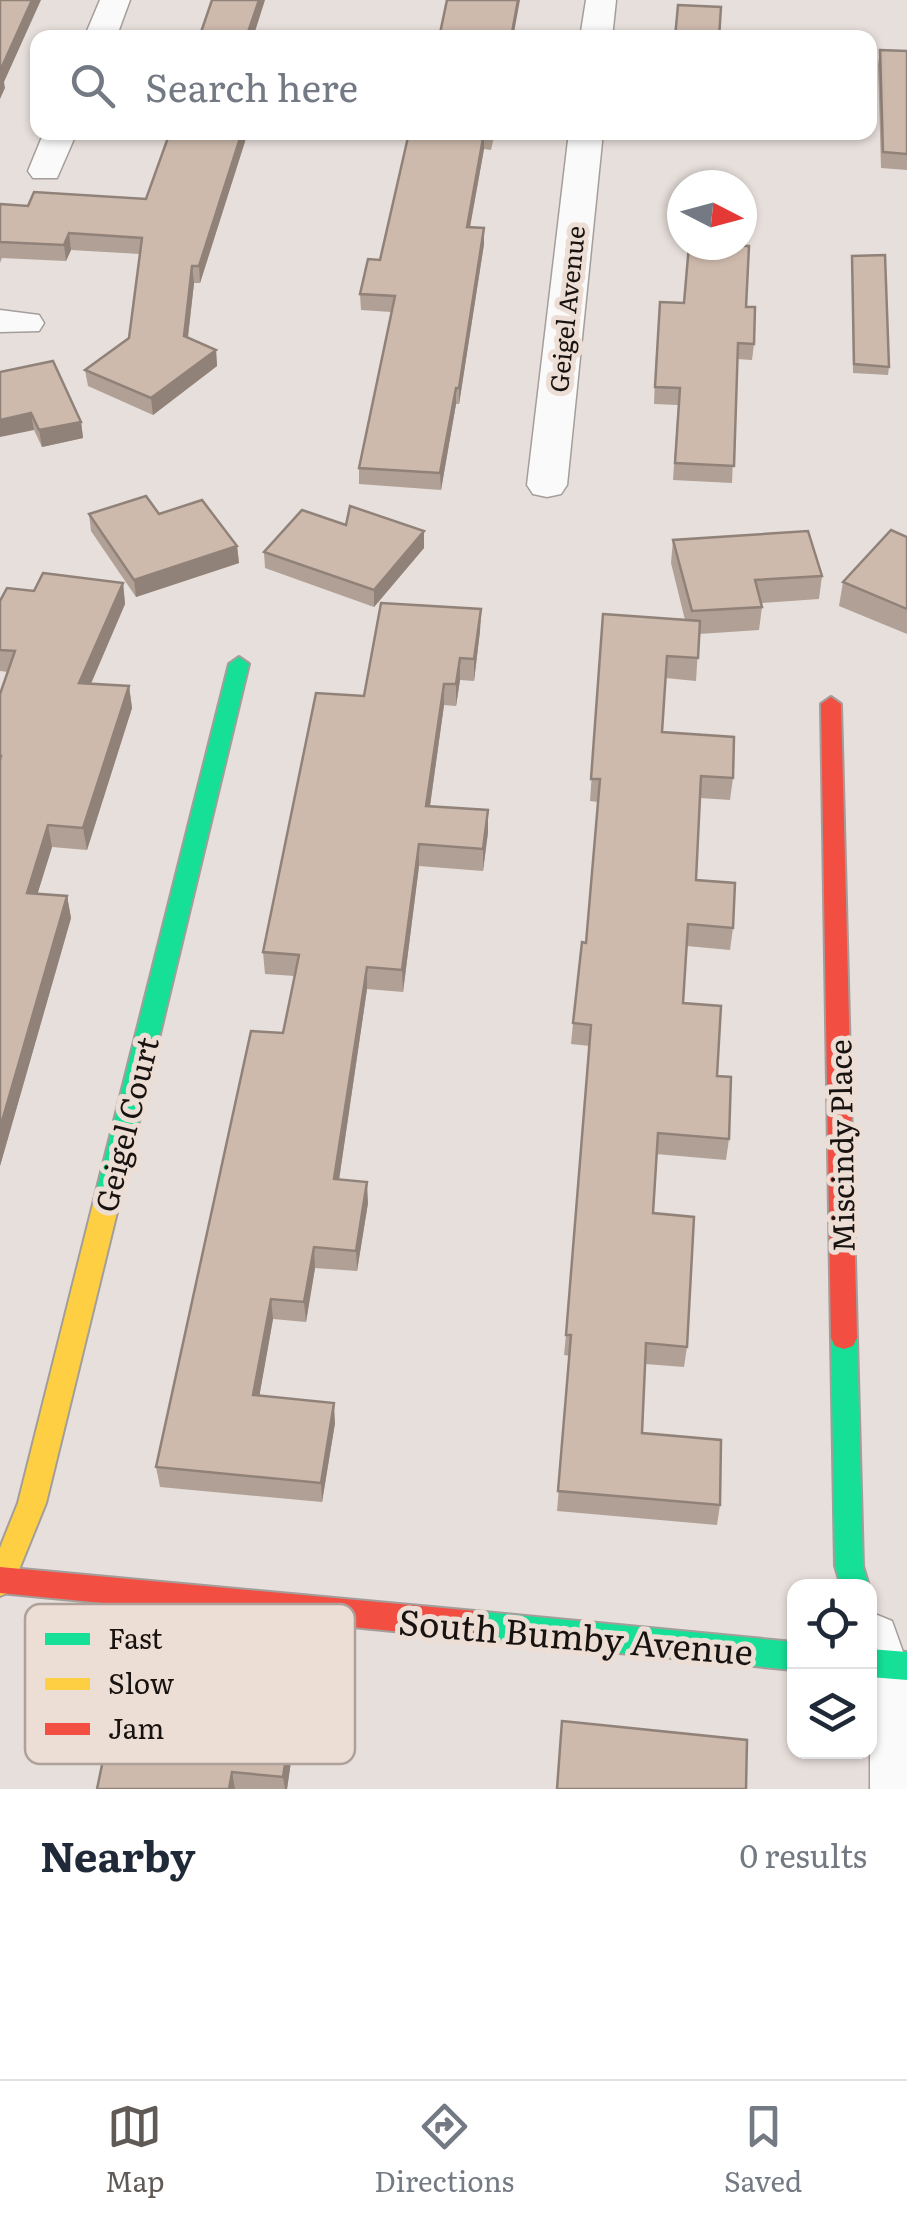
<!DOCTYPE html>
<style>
:root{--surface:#fff;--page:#f2f2f3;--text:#1f2937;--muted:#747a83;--line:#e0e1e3;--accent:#605a57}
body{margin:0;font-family:Literata,serif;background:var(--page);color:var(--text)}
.controls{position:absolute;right:30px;bottom:30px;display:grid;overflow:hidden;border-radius:20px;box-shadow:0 2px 8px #0004}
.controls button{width:90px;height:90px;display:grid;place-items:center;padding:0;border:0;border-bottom:2px solid var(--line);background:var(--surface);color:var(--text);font:50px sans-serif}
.compass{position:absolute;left:667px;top:170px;width:90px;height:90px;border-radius:50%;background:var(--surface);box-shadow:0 2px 8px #0004;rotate:96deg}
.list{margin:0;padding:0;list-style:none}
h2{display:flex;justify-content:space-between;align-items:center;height:130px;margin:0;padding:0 40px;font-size:42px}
h2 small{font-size:32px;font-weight:400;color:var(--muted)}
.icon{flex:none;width:55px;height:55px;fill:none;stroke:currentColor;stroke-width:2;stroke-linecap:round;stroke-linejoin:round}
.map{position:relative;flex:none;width:907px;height:1789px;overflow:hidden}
.search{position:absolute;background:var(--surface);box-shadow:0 2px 8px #0004;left:30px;right:30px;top:30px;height:110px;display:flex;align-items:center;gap:25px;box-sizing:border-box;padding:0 35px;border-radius:20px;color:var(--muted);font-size:38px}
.sheet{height:290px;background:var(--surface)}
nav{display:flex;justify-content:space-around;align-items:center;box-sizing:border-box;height:140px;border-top:2px solid var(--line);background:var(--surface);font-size:28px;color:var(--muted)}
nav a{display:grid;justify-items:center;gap:5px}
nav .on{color:var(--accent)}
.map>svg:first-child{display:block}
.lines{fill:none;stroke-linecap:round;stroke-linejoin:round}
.street-casing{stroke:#a49e9b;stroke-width:3}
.fast-casing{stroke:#a49e9b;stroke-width:4}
.slow-casing{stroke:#a49e9b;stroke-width:4}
.jam-casing{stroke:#a49e9b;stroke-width:4}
.street{fill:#fbfafa;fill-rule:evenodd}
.fast{fill:#16e098;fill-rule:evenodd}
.slow{fill:#ffcf43;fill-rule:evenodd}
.jam{fill:#f24e42;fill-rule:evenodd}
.wall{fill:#b1a095}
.shaded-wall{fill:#908279}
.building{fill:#cebaad;stroke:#908279;stroke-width:2.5}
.labels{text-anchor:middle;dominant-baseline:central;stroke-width:10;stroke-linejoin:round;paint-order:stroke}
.far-street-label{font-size:25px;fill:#181310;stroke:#edded5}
.street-label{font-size:30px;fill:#181310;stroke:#edded5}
.near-street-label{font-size:35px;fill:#181310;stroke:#edded5}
.key{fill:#edded5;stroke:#ada19a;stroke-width:2.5}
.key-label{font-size:28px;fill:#181310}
</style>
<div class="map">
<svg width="907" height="1789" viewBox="0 0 907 1789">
<rect width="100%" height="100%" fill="#e7dfdb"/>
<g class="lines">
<g class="street-casing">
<g id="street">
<polygon points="100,0 130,0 116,38 84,38"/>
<polygon points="586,0 616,0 612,38 580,38"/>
<polygon points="44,132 77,132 57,178 33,178 28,171"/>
<polygon points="569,132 603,132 567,485 561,494 547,497 533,494 527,485"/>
<polygon points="0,310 39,315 44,323 39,331 0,332"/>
<polygon points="870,1612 892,1621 907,1663 907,1789 870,1789"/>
</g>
</g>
<g class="fast-casing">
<g id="fast">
<polygon points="239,657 249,664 120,1200 116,1207 107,1210 98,1207 94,1200 229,664"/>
<polygon points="844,1327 853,1330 857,1338 863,1566 869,1586 841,1586 835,1566 831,1338 835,1330"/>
<polygon points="475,1611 794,1642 794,1670 475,1639 465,1635 461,1625 465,1615"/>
<polygon points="870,1649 907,1652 907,1680 870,1677"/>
</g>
</g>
<g class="slow-casing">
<polygon id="slow" points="107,1190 116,1193 120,1200 46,1503 10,1592 0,1596 0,1548 18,1503 94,1200 98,1193"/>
</g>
<g class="jam-casing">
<g id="jam">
<polygon points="831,697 841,704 857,1338 853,1346 844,1349 835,1346 831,1338 821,704"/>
<polygon points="0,1567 475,1611 485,1615 489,1625 485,1635 475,1639 0,1593"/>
</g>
</g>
<use href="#street" class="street"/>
<use href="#fast" class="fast"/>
<use href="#slow" class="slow"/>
<use href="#jam" class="jam"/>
</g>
<g class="wall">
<polygon points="880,50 907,51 907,170 881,168 878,65"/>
<polygon points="168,132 248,132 200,283 194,283 188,338 216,350 217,366 153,415 88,386 85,370 129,338 140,254 71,250 66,261 2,258 0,263 0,204 28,206 146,199 168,136"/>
<polygon points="495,132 491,150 484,149 470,227 484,244 459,404 456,404 441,490 359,484 359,468 391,312 361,310 360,294 380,260 417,138"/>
<polygon points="641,132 693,132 693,139 641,136"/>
<polygon points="852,256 889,367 888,375 853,373"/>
<polygon points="746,307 754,344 752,360 737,359 732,483 673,480 678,405 654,404 656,355"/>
<polygon points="0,372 81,422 83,438 42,447 34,430"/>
<polygon points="89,514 159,514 237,546 239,563 136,597 91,531"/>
<polygon points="346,525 424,531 424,548 374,607 265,568 264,552"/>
<polygon points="907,537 907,634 839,606 843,582"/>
<polygon points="673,540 822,576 819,599 761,603 762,607 759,630 699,634 696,681 665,678 662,732 733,778 730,800 700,798 696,880 733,928 730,950 687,946 683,1003 717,1076 729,1139 726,1160 656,1154 653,1213 687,1347 684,1367 645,1364 642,1433 720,1505 717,1525 557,1511 570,1356 564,1355 566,1335 590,1046 571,1044 573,1023 586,943 598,802 590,801 603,614 685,620 671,563"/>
<polygon points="123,583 125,604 91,684 129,686 132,708 87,850 52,847 37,894 67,896 71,918 0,1166 0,694 8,672 0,671 0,601 34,591"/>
<polygon points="481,609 480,631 474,681 460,680 456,706 444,705 430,806 488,810 488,832 483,871 419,866 403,992 367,989 339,1180 368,1203 357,1271 315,1268 306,1322 273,1319 259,1396 335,1423 322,1502 160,1487 156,1467 283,1033 295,976 265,974 263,952 364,696"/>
<polygon points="297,1720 287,1789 97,1789"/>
</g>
<g class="shaded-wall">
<polygon points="32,0 41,0 4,82 5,88 0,99 0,71"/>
<polygon points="259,0 265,0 253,38 246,38"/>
<polygon points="518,0 520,0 513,38 511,38"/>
<polygon points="242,132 248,132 200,283 199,266"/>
<polygon points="484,133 484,149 467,243 467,227"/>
<polygon points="484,228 484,244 459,404 459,388"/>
<polygon points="69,233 71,250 66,261 64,245"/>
<polygon points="192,266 194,283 186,353 184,336"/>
<polygon points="216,350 217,366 153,415 151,398"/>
<polygon points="456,388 456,404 441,490 440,473"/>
<polygon points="31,413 34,430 0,437 0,420"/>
<polygon points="81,422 83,438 42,447 39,430"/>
<polygon points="424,531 424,548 374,607 374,590"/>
<polygon points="237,546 239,563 136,597 134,580"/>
<polygon points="123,583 125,604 82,704 79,683"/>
<polygon points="481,609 480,631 474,681 474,659"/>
<polygon points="460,658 460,680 456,706 456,684"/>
<polygon points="444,684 444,705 427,827 426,806"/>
<polygon points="129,686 132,708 87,850 83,828"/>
<polygon points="488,810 488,832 483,871 483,849"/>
<polygon points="48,825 52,847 31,915 27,893"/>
<polygon points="419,844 419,866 403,992 402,970"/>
<polygon points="67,896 71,918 0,1166 0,1128"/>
<polygon points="367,967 367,989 336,1200 334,1179"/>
<polygon points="367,1182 368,1203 357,1271 356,1251"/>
<polygon points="314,1247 315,1268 306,1322 304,1302"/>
<polygon points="271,1299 273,1319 256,1415 253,1395"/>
<polygon points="334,1403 335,1423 322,1502 321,1483"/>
<polygon points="295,1701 297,1720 287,1789 285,1789 283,1777"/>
<polygon points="232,1772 235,1789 229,1789"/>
</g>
<g class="building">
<polygon points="0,0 32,0 0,71"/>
<polygon points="212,0 259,0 246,38 199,38"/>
<polygon points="447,0 518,0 511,38 439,38"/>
<polygon points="678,5 721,7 719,38 675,38"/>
<polygon points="880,50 907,51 907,154 883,152"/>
<polygon points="170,132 242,132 199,266 192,266 184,336 216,350 151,398 85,370 129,338 142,238 69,233 64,245 0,242 0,204 28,206 34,192 146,199"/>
<polygon points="419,132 491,132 491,134 484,133 467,227 484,228 459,388 456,388 440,473 359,468 395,296 360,294 368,259 380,260 408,137 417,138"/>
<polygon points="689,245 749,246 746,307 755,307 754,344 738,343 734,466 675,463 680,388 655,387 660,302 684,303"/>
<polygon points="885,255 889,367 854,364 852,256"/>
<polygon points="53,361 81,422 39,430 31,413 0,420 0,372"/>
<polygon points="146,496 159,514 202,500 237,546 134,580 89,514"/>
<polygon points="350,506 424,531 374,590 264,552 302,510 346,525"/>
<polygon points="891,530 907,537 907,609 843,582"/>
<polygon points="808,531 822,576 755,580 762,607 692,611 673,540"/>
<polygon points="43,573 123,583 79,683 129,686 83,828 48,825 27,893 67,896 0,1128 0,760 1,756 0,756 0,694 15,651 0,650 0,601 7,588 34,591"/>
<polygon points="381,603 481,609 474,659 460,658 456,684 444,684 426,806 488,810 483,849 419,844 402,970 367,967 334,1179 367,1182 356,1251 314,1247 304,1302 271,1299 253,1395 334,1403 321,1483 156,1467 251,1031 283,1033 299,955 263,952 316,693 364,696"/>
<polygon points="603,614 700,621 698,658 667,656 662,732 734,737 733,778 701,776 696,880 735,883 733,928 688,924 683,1003 721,1006 717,1076 731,1077 729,1139 658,1133 653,1213 694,1217 687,1347 646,1343 642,1433 721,1440 720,1505 558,1491 571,1335 566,1335 591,1025 573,1023 582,942 586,943 600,779 591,779"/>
<polygon points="119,1683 295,1701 283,1777 232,1772 229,1789 97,1789"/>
<polygon points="562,1721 747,1740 746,1789 557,1789"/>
</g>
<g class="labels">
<g class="far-street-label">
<text transform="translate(566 309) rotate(-84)">Geigel Avenue</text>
</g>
<g class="street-label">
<text transform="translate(125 1124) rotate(-76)">Geigel Court</text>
<text transform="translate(840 1146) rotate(-91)">Miscindy Place</text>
</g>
<g class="near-street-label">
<text transform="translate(576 1635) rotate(5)">South Bumby Avenue</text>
</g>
</g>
<rect x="25" y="1604" width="330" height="160" rx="15" class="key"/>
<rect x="45" y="1633" width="45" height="12" fill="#16e098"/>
<rect x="45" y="1678" width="45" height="12" fill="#ffcf43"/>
<rect x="45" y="1723" width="45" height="12" fill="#f24e42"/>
<g class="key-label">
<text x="108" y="1649">Fast</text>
<text x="108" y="1694">Slow</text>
<text x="108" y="1739">Jam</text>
</g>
</svg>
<div class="controls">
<button><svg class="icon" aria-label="locate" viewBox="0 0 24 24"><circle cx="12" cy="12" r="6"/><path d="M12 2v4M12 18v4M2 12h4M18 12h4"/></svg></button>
<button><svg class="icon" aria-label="layers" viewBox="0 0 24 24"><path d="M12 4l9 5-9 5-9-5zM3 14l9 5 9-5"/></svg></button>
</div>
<svg class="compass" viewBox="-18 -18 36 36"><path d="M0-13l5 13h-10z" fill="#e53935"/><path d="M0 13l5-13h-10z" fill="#747a83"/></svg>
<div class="search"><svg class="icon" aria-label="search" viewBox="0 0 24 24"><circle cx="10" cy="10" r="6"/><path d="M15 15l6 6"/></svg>Search here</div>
</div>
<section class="sheet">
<h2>Nearby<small>0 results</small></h2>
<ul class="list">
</ul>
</section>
<nav>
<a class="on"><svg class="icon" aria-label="map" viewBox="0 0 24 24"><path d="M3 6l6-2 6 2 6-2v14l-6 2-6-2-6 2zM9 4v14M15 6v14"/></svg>Map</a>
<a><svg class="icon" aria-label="directions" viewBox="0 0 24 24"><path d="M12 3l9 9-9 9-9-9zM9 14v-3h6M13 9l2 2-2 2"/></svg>Directions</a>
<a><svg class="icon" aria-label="saved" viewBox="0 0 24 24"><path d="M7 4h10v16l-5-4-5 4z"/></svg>Saved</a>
</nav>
